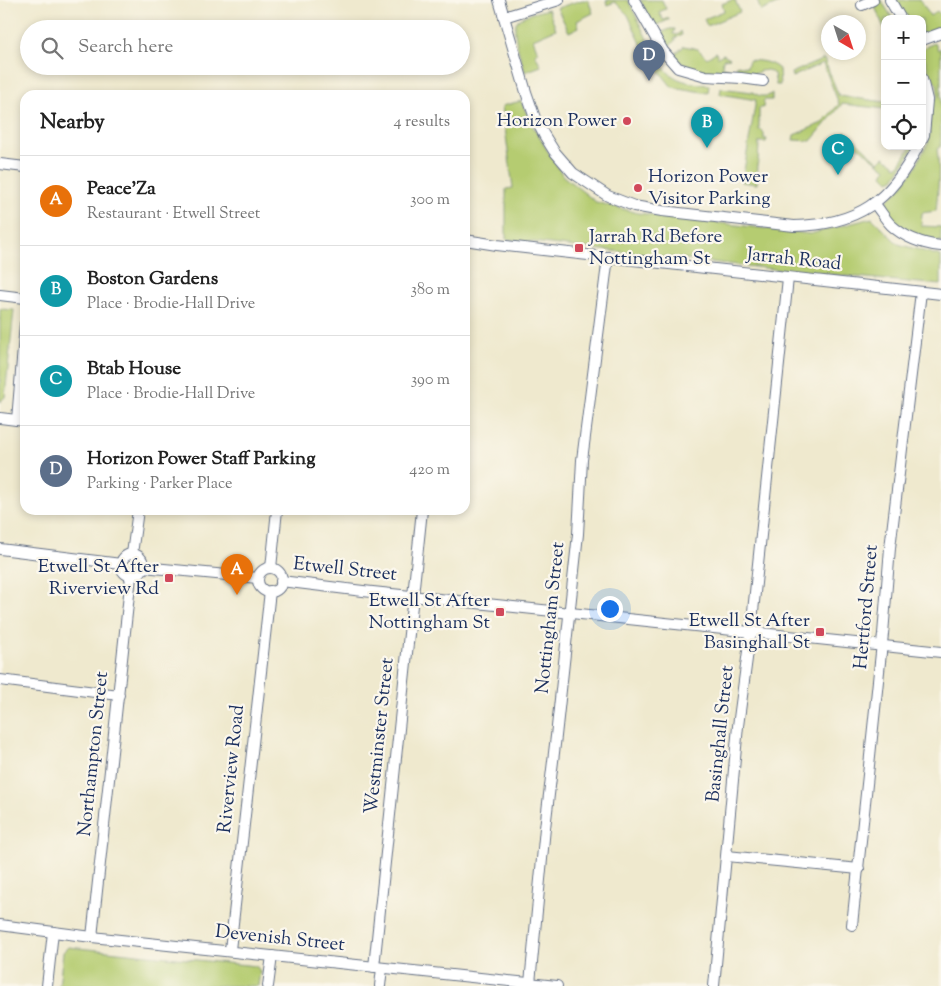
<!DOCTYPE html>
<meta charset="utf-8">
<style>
:root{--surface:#fff;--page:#f2f2f2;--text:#222;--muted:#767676;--line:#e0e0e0;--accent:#0f766e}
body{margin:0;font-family:"Sorts Mill Goudy",serif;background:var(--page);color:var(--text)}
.controls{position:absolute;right:15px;top:15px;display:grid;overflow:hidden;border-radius:10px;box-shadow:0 2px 8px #0003}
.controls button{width:45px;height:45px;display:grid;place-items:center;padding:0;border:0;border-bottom:1px solid var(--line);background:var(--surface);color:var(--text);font:25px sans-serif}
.compass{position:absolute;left:821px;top:15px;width:45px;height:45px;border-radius:50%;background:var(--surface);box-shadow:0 2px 8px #0003;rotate:141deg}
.you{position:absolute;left:609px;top:608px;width:18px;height:18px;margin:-12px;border:4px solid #fff;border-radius:50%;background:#1a73e8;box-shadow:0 0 0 8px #1a73e833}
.badge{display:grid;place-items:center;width:32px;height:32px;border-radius:50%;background:var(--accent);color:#fff;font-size:16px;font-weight:700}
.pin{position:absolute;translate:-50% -41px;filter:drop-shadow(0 1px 2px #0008)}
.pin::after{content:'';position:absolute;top:26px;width:18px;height:15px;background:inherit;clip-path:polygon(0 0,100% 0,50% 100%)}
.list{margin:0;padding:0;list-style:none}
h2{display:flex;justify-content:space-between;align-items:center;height:65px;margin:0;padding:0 20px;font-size:21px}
h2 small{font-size:16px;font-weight:400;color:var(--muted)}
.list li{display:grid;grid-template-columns:32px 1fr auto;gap:15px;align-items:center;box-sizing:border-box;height:90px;padding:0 20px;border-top:1px solid var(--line)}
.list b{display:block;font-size:19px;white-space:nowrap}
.list p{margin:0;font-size:16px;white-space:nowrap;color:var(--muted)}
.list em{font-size:16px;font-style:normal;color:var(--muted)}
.icon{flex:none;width:28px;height:28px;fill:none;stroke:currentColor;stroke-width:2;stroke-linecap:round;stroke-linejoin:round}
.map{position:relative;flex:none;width:941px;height:986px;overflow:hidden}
.search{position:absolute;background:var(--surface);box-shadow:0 2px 8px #0003;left:20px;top:20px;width:450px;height:55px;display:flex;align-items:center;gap:12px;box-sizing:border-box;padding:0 18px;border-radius:28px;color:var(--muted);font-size:19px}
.panel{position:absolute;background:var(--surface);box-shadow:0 2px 8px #0003;left:20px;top:90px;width:450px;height:425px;border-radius:15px}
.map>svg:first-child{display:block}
.green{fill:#b5cc71;stroke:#687e68}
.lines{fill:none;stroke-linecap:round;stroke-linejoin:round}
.minor-casing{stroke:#657085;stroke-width:12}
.minor{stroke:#fff;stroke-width:10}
.poi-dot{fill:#d1495b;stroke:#fbf7ec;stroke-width:2}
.labels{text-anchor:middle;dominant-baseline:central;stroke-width:4.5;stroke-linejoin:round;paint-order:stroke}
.poi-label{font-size:19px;fill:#1b2f5e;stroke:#fbf7ec;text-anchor:end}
.street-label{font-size:19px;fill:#1b2f5e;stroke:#fbf7ec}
</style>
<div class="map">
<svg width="941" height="986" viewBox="0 0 941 986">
<rect width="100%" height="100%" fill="#fbf7ec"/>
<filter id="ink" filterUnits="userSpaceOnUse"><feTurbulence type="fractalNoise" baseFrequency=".02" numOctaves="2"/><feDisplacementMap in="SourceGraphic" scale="10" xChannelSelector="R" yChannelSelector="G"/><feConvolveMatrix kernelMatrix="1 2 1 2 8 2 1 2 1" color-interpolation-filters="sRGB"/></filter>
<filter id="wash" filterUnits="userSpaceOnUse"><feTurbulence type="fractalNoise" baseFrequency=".0096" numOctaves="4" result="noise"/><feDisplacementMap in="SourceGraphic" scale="20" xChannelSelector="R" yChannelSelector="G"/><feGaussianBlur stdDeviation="1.12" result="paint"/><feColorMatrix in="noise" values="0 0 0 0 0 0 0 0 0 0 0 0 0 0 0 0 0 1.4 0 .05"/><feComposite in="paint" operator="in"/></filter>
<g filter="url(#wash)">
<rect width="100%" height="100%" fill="#efe9ce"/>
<g class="green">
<polygon points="582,0 588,0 593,13 577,21 579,27 569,32 557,8"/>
<polygon points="606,0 628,0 649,43 642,46 628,15 615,2 607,5"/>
<polygon points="640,0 662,0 666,9 659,12 663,20 669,18 670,19 654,27"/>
<polygon points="732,0 735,0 740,12 707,26 704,19 724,11 722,4"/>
<polygon points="757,0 786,0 761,11"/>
<polygon points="872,0 881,0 893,19 885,19 885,30"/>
<polygon points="896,0 921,0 930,16 937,11 941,15 941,25 937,29 922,35 922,19 907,19"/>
<path d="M548,9L556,29L533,39L538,52L535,54L541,66L525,72C522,61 509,28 518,20C526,13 539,12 548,9Z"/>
<polygon points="670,29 675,29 673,34 678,35 681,31 682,35 675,38 675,41 665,49 658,34"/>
<path d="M935,43L938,50L941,48V146L937,149C940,169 938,191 936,211L922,213L921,226L941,227V242C919,238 897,229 885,209L888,199L897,192L915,168L928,142L932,102L938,97L937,84L931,78L922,50L925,47Z"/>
<path d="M684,46L698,49L707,58L716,52L718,57L723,54L730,58L723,59L722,67L728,68V74C704,72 690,72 673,56Z"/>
<path d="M655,57C672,80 680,82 709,85L708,93L672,87L651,61Z"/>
<polygon points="824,59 839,96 885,102 885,109 842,104 811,141 793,140 794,135 822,123 839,104 823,63 792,77 791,73"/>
<path d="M749,60C760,61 770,61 779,69L780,85H776L774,74L768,70L760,71L749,77L736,74L737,65L747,67Z"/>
<polygon points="721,88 752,92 760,96 768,96 772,93 772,100 764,100 763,108 759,108 759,130 762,130 764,134 764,139 767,139 766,142 759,142 757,184 742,182 756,100 720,94"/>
<polygon points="521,101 532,125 563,176 596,202 638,213 810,234 872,218 898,244 941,256 941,285 782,270 506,239 506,189 513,188 502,106"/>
<polygon points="845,131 879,162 884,157 898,167 911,146 915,146 894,179 889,181 883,175 886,169 842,134"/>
<polygon points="0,309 14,310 5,397 0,402"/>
<polygon points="68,947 256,966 260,971 258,986 59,986 63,952"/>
</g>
</g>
<g filter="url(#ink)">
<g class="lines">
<g class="minor-casing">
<g id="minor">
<path d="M499,0L526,92L535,118L544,135L554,151L573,173L608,196L634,206L662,211L794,226C857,225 891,201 918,146"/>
<polyline points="634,0 663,51 678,68 706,76 741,78 763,81"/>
<polyline points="890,0 901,19"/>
<polyline points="862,5 873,0"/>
<polyline points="504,17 559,0"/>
<polyline points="922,40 941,33"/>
<polyline points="922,79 927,100 924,135 922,139"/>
<polyline points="0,164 25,167"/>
<path d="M874,203C880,210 885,219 891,225C904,237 923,244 941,246"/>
<polyline points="465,240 497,245 941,294"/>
<polyline points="0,295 25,298"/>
<polyline points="0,418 25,421"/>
<polyline points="17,420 25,324"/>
<polyline points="0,549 121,564"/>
<circle cx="132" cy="565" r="11"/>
<polyline points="132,554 138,510"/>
<polyline points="143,567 258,578"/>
<polyline points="271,568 277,510"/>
<circle cx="270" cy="580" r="12"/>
<polyline points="281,581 363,591 941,652"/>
<polyline points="0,680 119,695"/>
<polyline points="727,856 859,869"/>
<polyline points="0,925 92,937 557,986"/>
<polyline points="852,925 883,634 890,548 921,292"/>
<polyline points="92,937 131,576"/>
<polyline points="230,950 270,591"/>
<polyline points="374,967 422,510"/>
<polyline points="530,983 545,828 556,736 578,534 582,460 608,257"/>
<polyline points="47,986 53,932"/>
<polyline points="268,986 272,956"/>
<polyline points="380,986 382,968"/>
<polyline points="714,986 738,726 752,621 788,278"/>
</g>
</g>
<use href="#minor" class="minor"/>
</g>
</g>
<g class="poi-dot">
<circle cx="627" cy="121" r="5"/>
<circle cx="638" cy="188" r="5"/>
<rect x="574" y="243" width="10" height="10" rx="2.5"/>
<rect x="164" y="573" width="10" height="10" rx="2.5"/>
<rect x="495" y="607" width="10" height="10" rx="2.5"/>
<rect x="815" y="627" width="10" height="10" rx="2.5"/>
</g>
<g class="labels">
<g class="poi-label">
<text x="617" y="121">Horizon Power</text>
<text x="648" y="177" text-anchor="start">Horizon Power<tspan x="648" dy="22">Visitor Parking</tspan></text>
<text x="589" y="237" text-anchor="start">Jarrah Rd Before<tspan x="589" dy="22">Nottingham St</tspan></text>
<text x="159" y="567">Etwell St After<tspan x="159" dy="22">Riverview Rd</tspan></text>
<text x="490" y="601">Etwell St After<tspan x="490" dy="22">Nottingham St</tspan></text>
<text x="810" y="621">Etwell St After<tspan x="810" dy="22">Basinghall St</tspan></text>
</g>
<g class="street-label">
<text transform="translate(794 260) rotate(6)">Jarrah Road</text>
<text transform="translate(345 570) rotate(6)">Etwell Street</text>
<text transform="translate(867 607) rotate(-85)">Hertford Street</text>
<text transform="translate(551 618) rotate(-84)">Nottingham Street</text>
<text transform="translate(721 734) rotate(-84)">Basinghall Street</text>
<text transform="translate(380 736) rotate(-84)">Westminster Street</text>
<text transform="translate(94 754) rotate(-84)">Northampton Street</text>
<text transform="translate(232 769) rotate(-84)">Riverview Road</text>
<text transform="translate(280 939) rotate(6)">Devenish Street</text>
</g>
</g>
</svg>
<div class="controls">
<button>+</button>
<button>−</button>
<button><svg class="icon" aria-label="locate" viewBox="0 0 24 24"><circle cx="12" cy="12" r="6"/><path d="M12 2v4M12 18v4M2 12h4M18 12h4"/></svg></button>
</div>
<svg class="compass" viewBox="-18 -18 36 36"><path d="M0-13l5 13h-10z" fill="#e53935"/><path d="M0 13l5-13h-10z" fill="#767676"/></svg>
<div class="you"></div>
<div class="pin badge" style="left:237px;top:595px;background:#e8710a">A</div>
<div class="pin badge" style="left:707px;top:148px;background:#0f9aa8">B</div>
<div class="pin badge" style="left:838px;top:175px;background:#0f9aa8">C</div>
<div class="pin badge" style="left:649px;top:81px;background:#5c6f8a">D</div>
<div class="search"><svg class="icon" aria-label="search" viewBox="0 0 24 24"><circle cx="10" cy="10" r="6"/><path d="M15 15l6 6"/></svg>Search here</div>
<section class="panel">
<h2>Nearby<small>4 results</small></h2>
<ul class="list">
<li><span class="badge" style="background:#e8710a">A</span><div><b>Peace'Za</b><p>Restaurant · Etwell Street</p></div><em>300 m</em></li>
<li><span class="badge" style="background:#0f9aa8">B</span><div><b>Boston Gardens</b><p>Place · Brodie-Hall Drive</p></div><em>380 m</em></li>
<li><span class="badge" style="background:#0f9aa8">C</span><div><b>Btab House</b><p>Place · Brodie-Hall Drive</p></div><em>390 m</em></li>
<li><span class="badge" style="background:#5c6f8a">D</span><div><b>Horizon Power Staff Parking</b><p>Parking · Parker Place</p></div><em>420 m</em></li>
</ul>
</section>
</div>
